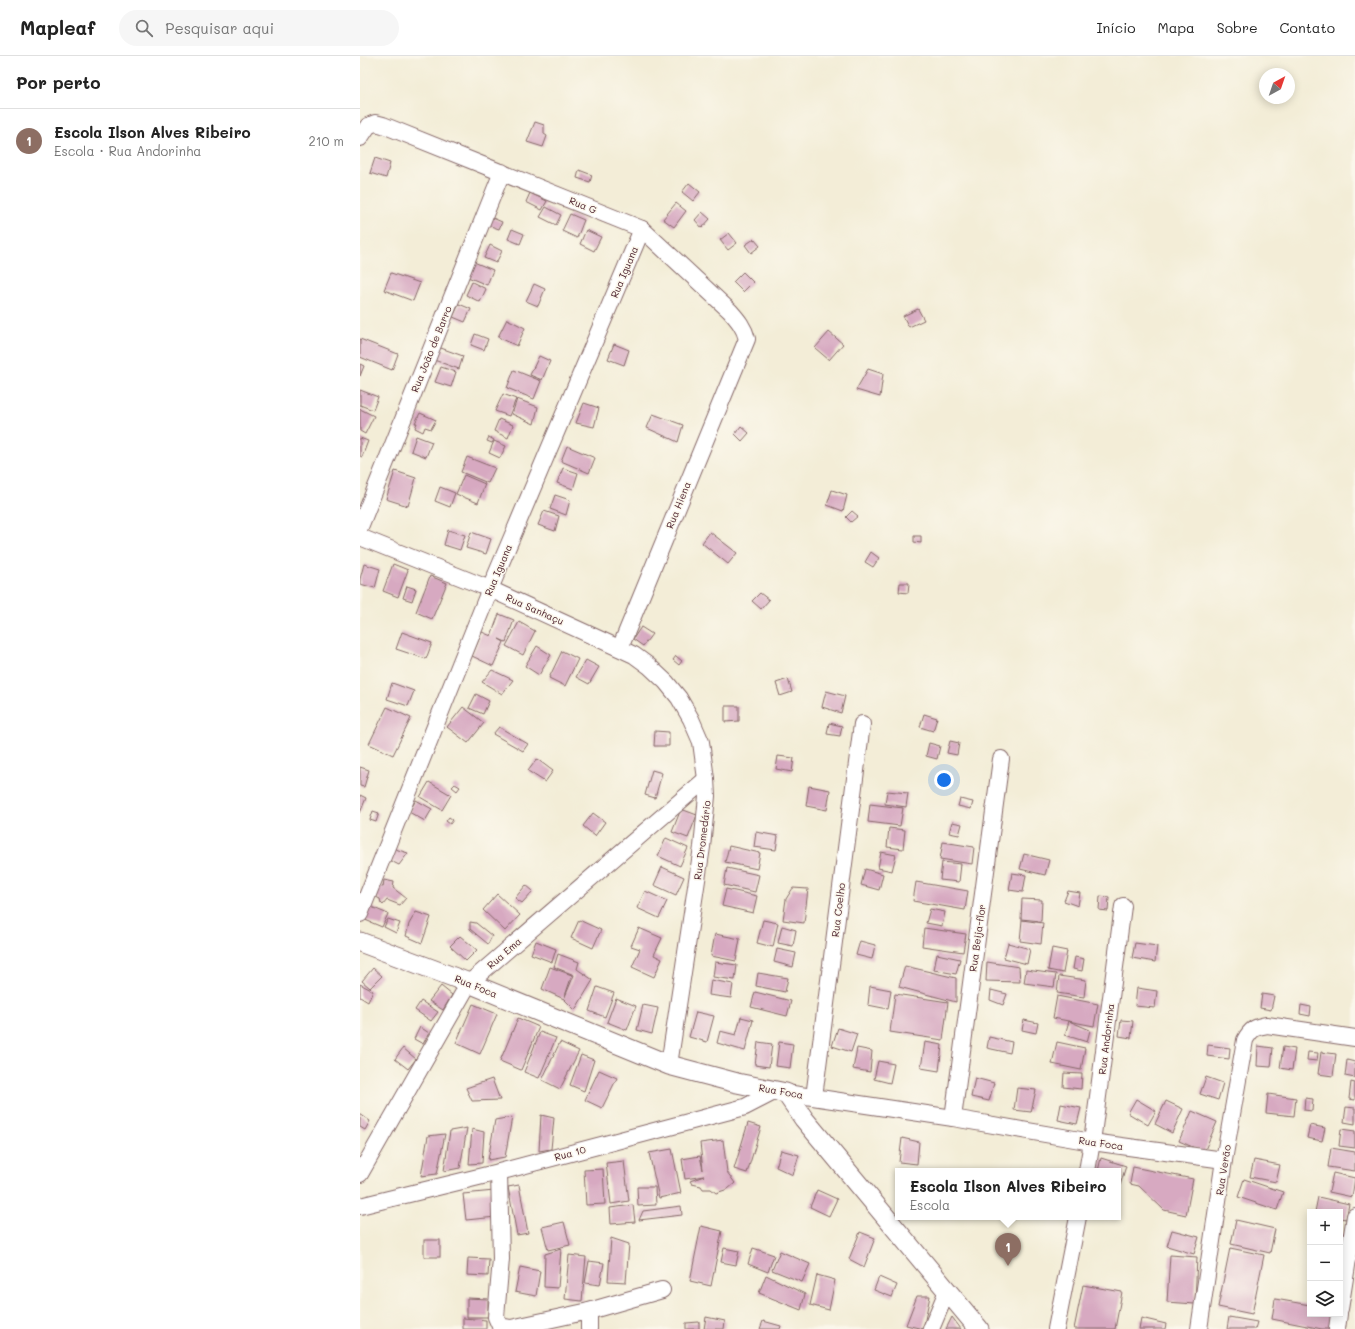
<!DOCTYPE html>
<html lang="pt">
<meta charset="utf-8">
<style>
:root{--surface:#fff;--page:#f6f6f6;--text:#222;--muted:#767676;--line:#e0e0e0;--accent:#1a73e8}
body{margin:0;font-family:Mali,sans-serif;background:var(--page);color:var(--text)}
.controls{position:absolute;right:12px;bottom:12px;display:grid;overflow:hidden;border-radius:0px;box-shadow:0 2px 10px #0003}
.controls button{width:36px;height:36px;display:grid;place-items:center;padding:0;border:0;border-bottom:1px solid var(--line);background:var(--surface);color:var(--text);font:20px sans-serif}
.compass{position:absolute;left:899px;top:12px;width:36px;height:36px;border-radius:50%;background:var(--surface);box-shadow:0 2px 10px #0003;rotate:40deg}
.you{position:absolute;left:584px;top:724px;width:14px;height:14px;margin:-10px;border:3px solid #fff;border-radius:50%;background:#1a73e8;box-shadow:0 0 0 6px #1a73e833}
.badge{display:grid;place-items:center;width:26px;height:26px;border-radius:50%;background:var(--accent);color:#fff;font-size:13px;font-weight:700}
.pin{position:absolute;translate:-50% -33px;filter:drop-shadow(0 1px 2px #0008)}
.pin::after{content:'';position:absolute;top:21px;width:14px;height:12px;background:inherit;clip-path:polygon(0 0,100% 0,50% 100%)}
.popup{position:absolute;left:535px;top:1112px;width:226px;height:52px;box-sizing:border-box;display:grid;place-content:center;border-radius:0px;background:var(--surface);filter:drop-shadow(0 1px 3px #0005);font-size:13px;white-space:nowrap;color:var(--muted)}
.popup b{font-size:15px;color:var(--text)}
.popup::after{content:'';position:absolute;left:50%;top:100%;margin-left:-8px;border:8px solid transparent;border-top-color:var(--surface)}
.list{margin:0;padding:0;list-style:none}
h2{display:flex;justify-content:space-between;align-items:center;height:52px;margin:0;padding:0 16px;font-size:17px}
h2 small{font-size:13px;font-weight:400;color:var(--muted)}
.list li{display:grid;grid-template-columns:26px 1fr auto;gap:12px;align-items:center;box-sizing:border-box;height:64px;padding:0 16px;border-top:1px solid var(--line)}
.list b{display:block;font-size:15px;white-space:nowrap}
.list p{margin:0;font-size:13px;white-space:nowrap;color:var(--muted)}
.list em{font-size:13px;font-style:normal;color:var(--muted)}
.icon{flex:none;width:22px;height:22px;fill:none;stroke:currentColor;stroke-width:2;stroke-linecap:round;stroke-linejoin:round}
.map{position:relative;flex:none;width:995px;height:1273px;overflow:hidden}
header{display:flex;align-items:center;gap:24px;box-sizing:border-box;height:56px;padding:0 20px;background:var(--surface);border-bottom:1px solid var(--line)}
header strong{font-size:19px}
nav{display:flex;gap:22px;margin-inline-start:auto;font-size:14px}
.search{width:280px;height:36px;background:var(--page);display:flex;align-items:center;gap:10px;box-sizing:border-box;padding:0 14px;border-radius:22px;color:var(--muted);font-size:15px}
main{display:flex}
aside{flex:1;background:var(--surface)}
.map>svg:first-child{display:block}
.building{fill:#d7a9c1}
.lines{fill:none;stroke-linecap:round;stroke-linejoin:round}
.minor-casing{stroke:#856767;stroke-width:18}
.tertiary-casing{stroke:#856767;stroke-width:21}
.minor{stroke:#fff;stroke-width:16}
.tertiary{stroke:#fff;stroke-width:19}
.labels{text-anchor:middle;dominant-baseline:central;stroke-width:3;stroke-linejoin:round;paint-order:stroke}
.street-label{font-size:10px;fill:#4a1f2b;stroke:#fbf7ec}
</style>
<header>
<strong>Mapleaf</strong>
<div class="search"><svg class="icon" aria-label="search" viewBox="0 0 24 24"><circle cx="10" cy="10" r="6"/><path d="M15 15l6 6"/></svg>Pesquisar aqui</div>
<nav><a>Início</a><a>Mapa</a><a>Sobre</a><a>Contato</a></nav>
</header>
<main>
<aside>
<h2>Por perto<small></small></h2>
<ul class="list">
<li><span class="badge" style="background:#8d6e63">1</span><div><b>Escola Ilson Alves Ribeiro</b><p>Escola · Rua Andorinha</p></div><em>210 m</em></li>
</ul>
</aside>
<div class="map">
<svg width="995" height="1273" viewBox="0 0 995 1273">
<rect width="100%" height="100%" fill="#fbf7ec"/>
<filter id="ink" filterUnits="userSpaceOnUse"><feTurbulence type="fractalNoise" baseFrequency=".025" numOctaves="2"/><feDisplacementMap in="SourceGraphic" scale="8" xChannelSelector="R" yChannelSelector="G"/><feConvolveMatrix kernelMatrix="1 2 1 2 8 2 1 2 1" color-interpolation-filters="sRGB"/></filter>
<filter id="wash" filterUnits="userSpaceOnUse"><feTurbulence type="fractalNoise" baseFrequency=".012" numOctaves="4" result="noise"/><feDisplacementMap in="SourceGraphic" scale="16" xChannelSelector="R" yChannelSelector="G"/><feGaussianBlur stdDeviation="0.9" result="paint"/><feColorMatrix in="noise" values="0 0 0 0 0 0 0 0 0 0 0 0 0 0 0 0 0 1.4 0 .05"/><feComposite in="paint" operator="in"/></filter>
<g filter="url(#wash)">
<rect width="100%" height="100%" fill="#f3edd7"/>
<g id="blocks">
<g class="building">
<polygon points="175,66 184,69 184,78 187,80 183,91 167,86"/>
<polygon points="15,102 30,107 26,122 10,117"/>
<polygon points="219,114 232,119 230,126 217,122"/>
<polygon points="329,127 340,136 333,145 322,136"/>
<polygon points="170,137 187,145 182,154 166,146"/>
<polygon points="316,147 326,155 314,171 303,163"/>
<polygon points="186,151 201,159 196,169 180,161"/>
<polygon points="342,156 350,163 342,172 335,164"/>
<polygon points="210,158 224,164 217,182 202,175"/>
<polygon points="128,160 142,166 139,173 125,168"/>
<polygon points="152,173 164,178 160,188 148,183"/>
<polygon points="226,174 241,181 234,195 220,188"/>
<polygon points="369,177 377,187 368,194 360,184"/>
<polygon points="394,183 400,190 391,197 385,189"/>
<polygon points="130,189 142,195 136,207 124,202"/>
<polygon points="109,204 133,214 127,229 103,219"/>
<polygon points="383,216 393,226 383,236 373,226"/>
<polygon points="31,217 60,227 53,245 24,234"/>
<polygon points="112,226 126,233 120,246 106,239"/>
<polygon points="174,228 185,233 178,250 166,245"/>
<polygon points="99,248 111,253 105,266 93,261"/>
<polygon points="558,253 564,264 549,271 543,260"/>
<polygon points="147,263 165,272 157,290 138,281"/>
<polygon points="469,276 483,288 469,304 455,292"/>
<polygon points="115,278 128,283 124,294 111,289"/>
<polygon points="0,283 38,298 32,314 0,301"/>
<polygon points="254,288 269,294 264,309 248,303"/>
<polygon points="78,291 103,300 99,313 74,304"/>
<polygon points="179,300 190,305 182,324 170,319"/>
<polygon points="0,308 4,310 0,320"/>
<polygon points="81,311 96,316 91,331 75,326"/>
<polygon points="508,313 523,318 520,341 496,334"/>
<polygon points="154,314 181,325 174,343 147,332"/>
<polygon points="0,334 18,341 13,354 0,349"/>
<polygon points="143,338 156,343 149,360 135,355"/>
<polygon points="157,343 178,351 174,368 152,358"/>
<polygon points="224,347 239,352 234,371 216,367"/>
<polygon points="0,353 14,360 5,378 0,375"/>
<polygon points="60,357 76,364 71,373 65,371 63,376 55,372 57,367 55,367"/>
<polygon points="293,358 323,369 318,386 287,372"/>
<polygon points="139,363 153,369 148,382 134,375"/>
<polygon points="381,370 389,377 382,385 375,378"/>
<polygon points="56,380 72,386 66,401 51,395"/>
<polygon points="129,381 134,384 132,387 127,385"/>
<polygon points="0,382 8,385 2,401 0,400"/>
<polygon points="134,385 146,390 140,402 129,397"/>
<polygon points="207,390 235,402 229,417 201,405"/>
<polygon points="107,401 135,412 128,427 101,416"/>
<polygon points="203,412 218,417 213,433 197,427"/>
<polygon points="35,415 56,422 48,450 26,443"/>
<polygon points="104,419 125,428 118,447 96,438"/>
<polygon points="80,431 95,437 90,451 75,445"/>
<polygon points="472,434 487,439 483,455 467,449"/>
<polygon points="195,439 210,444 206,459 190,453"/>
<polygon points="184,455 199,460 195,475 178,469"/>
<polygon points="492,455 498,460 491,466 486,461"/>
<polygon points="88,474 105,479 100,494 84,489"/>
<polygon points="111,476 131,483 126,498 106,492"/>
<polygon points="350,476 377,497 368,508 342,487"/>
<polygon points="554,480 561,480 561,487 554,486"/>
<polygon points="511,496 519,502 513,511 505,506"/>
<polygon points="4,508 20,513 15,532 0,528 0,523"/>
<polygon points="33,508 48,514 38,541 23,535"/>
<polygon points="70,520 87,527 72,563 56,556"/>
<polygon points="540,527 549,527 548,537 539,536"/>
<polygon points="47,530 56,533 52,545 43,542"/>
<polygon points="400,537 409,544 401,553 392,545"/>
<polygon points="139,558 154,564 146,586 139,583 144,586 133,610 112,600 122,576 131,580"/>
<polygon points="159,566 175,575 163,599 146,590"/>
<polygon points="281,571 292,578 283,590 273,583"/>
<polygon points="42,576 72,587 66,603 36,593"/>
<polygon points="177,590 191,599 179,619 165,610"/>
<polygon points="202,595 218,603 205,630 189,622"/>
<polygon points="316,600 322,605 319,609 313,604"/>
<polygon points="226,604 239,611 229,628 216,621"/>
<polygon points="132,614 153,624 142,638 122,626"/>
<polygon points="428,623 432,636 420,640 416,627"/>
<polygon points="32,627 54,635 48,650 27,643"/>
<polygon points="466,635 485,640 481,657 462,651"/>
<polygon points="116,638 129,645 123,658 109,652"/>
<polygon points="365,650 379,650 379,665 365,666"/>
<polygon points="27,651 51,662 33,699 9,688"/>
<polygon points="103,651 124,667 108,687 87,671"/>
<polygon points="564,658 577,662 573,675 560,671"/>
<polygon points="469,667 482,670 480,680 467,678"/>
<polygon points="139,671 168,688 163,695 133,678"/>
<polygon points="295,675 309,676 309,690 294,690"/>
<polygon points="590,685 599,687 597,699 587,697"/>
<polygon points="569,687 580,690 577,703 566,700"/>
<polygon points="418,700 434,702 432,716 416,713"/>
<polygon points="177,703 193,715 185,726 168,715"/>
<polygon points="0,711 9,714 4,731 0,730"/>
<polygon points="292,714 302,717 295,742 285,739"/>
<polygon points="69,726 91,739 82,754 60,741"/>
<polygon points="95,728 100,731 97,735 92,731"/>
<polygon points="449,730 470,734 467,754 446,750"/>
<polygon points="527,735 548,737 546,751 525,748"/>
<polygon points="0,739 6,742 0,757"/>
<polygon points="600,743 613,746 611,753 598,750"/>
<polygon points="56,744 72,753 65,765 49,756"/>
<polygon points="510,748 543,752 540,770 508,766"/>
<polygon points="321,753 337,759 328,782 312,776"/>
<polygon points="13,755 19,757 16,766 10,764"/>
<polygon points="233,757 245,766 235,780 223,770"/>
<polygon points="89,761 93,764 90,768 86,765"/>
<polygon points="592,766 602,768 599,779 589,777"/>
<polygon points="529,772 545,774 543,793 527,791"/>
<polygon points="396,776 418,780 416,794 394,791"/>
<polygon points="306,782 328,792 320,810 298,800"/>
<polygon points="583,786 614,791 612,808 580,803"/>
<polygon points="369,790 400,797 397,813 365,806"/>
<polygon points="32,792 48,797 39,809 27,803"/>
<polygon points="521,796 536,799 532,815 518,812"/>
<polygon points="664,798 689,804 685,819 660,813"/>
<polygon points="582,806 601,808 599,826 580,824"/>
<polygon points="302,811 324,821 316,839 294,829"/>
<polygon points="367,812 399,819 395,836 364,829"/>
<polygon points="505,813 523,818 519,834 501,829"/>
<polygon points="652,817 666,819 663,836 649,834"/>
<polygon points="24,824 34,826 33,832 46,842 40,849 27,844 23,849 21,847 20,843 12,839 16,830 23,831"/>
<polygon points="556,826 608,835 605,854 553,845"/>
<polygon points="166,829 173,835 162,847 155,842"/>
<polygon points="433,832 448,833 444,867 423,864 426,843"/>
<polygon points="366,833 397,840 393,857 362,850"/>
<polygon points="285,835 307,845 299,862 277,852"/>
<polygon points="708,835 720,837 718,850 704,845"/>
<polygon points="137,838 160,859 145,875 123,854"/>
<polygon points="740,840 749,841 748,855 739,854"/>
<polygon points="662,843 682,844 681,865 661,863"/>
<polygon points="9,850 28,858 22,871 3,863"/>
<polygon points="570,853 585,856 582,870 566,867"/>
<polygon points="56,856 71,861 62,887 46,880 49,868"/>
<polygon points="28,863 40,867 36,877 24,871"/>
<polygon points="219,864 241,874 233,892 211,882"/>
<polygon points="403,864 418,867 413,891 397,887"/>
<polygon points="662,864 683,867 681,888 660,885"/>
<polygon points="110,866 116,867 132,880 128,888 110,873"/>
<polygon points="422,870 436,874 433,890 418,887"/>
<polygon points="279,872 302,882 294,899 302,903 294,921 272,911 280,893 271,890"/>
<polygon points="564,872 606,878 603,896 562,890"/>
<polygon points="355,878 380,883 376,905 351,900"/>
<polygon points="100,880 117,894 106,905 90,890"/>
<polygon points="176,885 196,893 192,906 171,898"/>
<polygon points="500,885 515,889 512,903 496,899"/>
<polygon points="648,887 670,893 667,908 644,902"/>
<polygon points="775,887 797,890 795,906 772,902"/>
<polygon points="692,892 707,895 703,917 688,914"/>
<polygon points="417,893 436,897 433,911 414,906"/>
<polygon points="198,898 219,906 217,913 233,924 215,954 204,943 214,919 194,911"/>
<polygon points="577,898 600,903 596,918 574,914"/>
<polygon points="715,901 724,903 722,915 713,913"/>
<polygon points="355,906 377,909 375,924 353,921"/>
<polygon points="627,906 659,911 660,926 626,925"/>
<polygon points="545,910 596,922 596,946 539,931"/>
<polygon points="190,911 212,919 204,943 182,933"/>
<polygon points="13,912 22,920 10,932 2,925"/>
<polygon points="666,914 696,918 694,931 664,927"/>
<polygon points="398,917 428,922 425,936 396,930"/>
<polygon points="699,920 726,924 724,941 697,937"/>
<polygon points="351,924 373,928 371,942 349,939"/>
<polygon points="0,928 13,935 8,946 0,941"/>
<polygon points="81,930 92,939 83,954 69,945"/>
<polygon points="510,930 531,934 528,953 508,949"/>
<polygon points="237,931 254,937 245,961 229,955"/>
<polygon points="777,932 797,935 795,952 775,950"/>
<polygon points="631,934 647,938 643,949 630,944"/>
<polygon points="395,936 431,945 427,960 391,951"/>
<polygon points="535,938 588,946 583,984 530,976"/>
<polygon points="902,938 914,940 911,954 900,952"/>
<polygon points="697,940 738,948 734,970 693,962"/>
<polygon points="256,942 276,950 267,974 247,966"/>
<polygon points="61,945 78,956 71,965 55,954"/>
<polygon points="113,948 137,958 120,998 96,987"/>
<polygon points="283,949 298,952 292,978 277,974"/>
<polygon points="941,949 951,951 950,960 940,958"/>
<polygon points="336,956 354,960 347,986 329,981"/>
<polygon points="381,961 393,964 385,995 357,987 360,975 376,979"/>
<polygon points="158,962 179,971 161,1014 140,1005"/>
<polygon points="664,964 678,967 676,977 662,974"/>
<polygon points="761,964 773,965 771,982 759,980"/>
<polygon points="709,965 730,974 727,986 705,979"/>
<polygon points="60,971 69,977 63,988 54,983"/>
<polygon points="478,972 497,978 491,996 472,990"/>
<polygon points="180,976 196,982 179,1022 164,1016"/>
<polygon points="629,981 652,986 650,997 627,992"/>
<polygon points="200,986 219,995 200,1033 182,1024"/>
<polygon points="398,986 412,988 409,1011 395,1009"/>
<polygon points="419,986 433,988 430,1012 416,1010"/>
<polygon points="565,986 582,989 579,1015 561,1012"/>
<polygon points="697,986 725,992 721,1014 692,1008"/>
<polygon points="848,989 870,992 869,1003 847,1000"/>
<polygon points="898,990 913,992 911,1011 897,1010"/>
<polygon points="923,991 935,993 932,1014 920,1012"/>
<polygon points="43,992 56,1003 48,1013 35,1003"/>
<polygon points="497,992 512,995 510,1016 493,1013"/>
<polygon points="948,996 958,997 957,1005 947,1004"/>
<polygon points="961,996 976,998 973,1020 958,1018"/>
<polygon points="221,999 234,1004 224,1035 210,1029"/>
<polygon points="987,1004 995,1006 995,1022 985,1020"/>
<polygon points="518,1005 534,1008 530,1027 514,1023"/>
<polygon points="239,1014 257,1022 242,1052 225,1044"/>
<polygon points="704,1017 722,1018 721,1033 703,1031"/>
<polygon points="846,1021 863,1027 858,1044 840,1038"/>
<polygon points="615,1022 634,1027 629,1045 611,1041"/>
<polygon points="132,1023 140,1044 112,1045 106,1032"/>
<polygon points="991,1026 995,1027 995,1044 989,1043"/>
<polygon points="657,1032 676,1034 671,1056 654,1054"/>
<polygon points="908,1038 936,1042 934,1060 906,1057"/>
<polygon points="945,1042 953,1043 952,1055 944,1054"/>
<polygon points="776,1043 796,1055 788,1069 768,1057"/>
<polygon points="806,1045 823,1053 812,1077 795,1068"/>
<polygon points="701,1048 721,1052 717,1068 698,1064"/>
<polygon points="986,1051 995,1052 995,1068 984,1066"/>
<polygon points="832,1055 857,1066 844,1096 819,1085"/>
<polygon points="0,1058 10,1065 5,1074 0,1071"/>
<polygon points="181,1059 194,1062 191,1093 179,1095"/>
<polygon points="152,1061 145,1101 128,1104 135,1064"/>
<polygon points="388,1067 401,1071 387,1117 374,1113"/>
<polygon points="950,1069 965,1072 962,1085 947,1082"/>
<polygon points="107,1072 100,1112 84,1115 90,1075"/>
<polygon points="112,1073 124,1076 122,1107 109,1108"/>
<polygon points="981,1073 995,1075 995,1092 979,1090"/>
<polygon points="85,1078 77,1118 61,1120 68,1080"/>
<polygon points="542,1082 559,1086 557,1108 539,1106"/>
<polygon points="363,1084 367,1116 375,1127 368,1133 356,1137 351,1133 343,1133 341,1130 332,1128 330,1125 344,1120 325,1123 322,1103 340,1100 343,1114 340,1087"/>
<polygon points="971,1092 995,1096 995,1115 968,1111"/>
<polygon points="312,1093 321,1137 299,1142 289,1097"/>
<polygon points="421,1094 439,1099 433,1119 416,1111"/>
<polygon points="741,1102 766,1110 758,1136 758,1115 738,1115"/>
<polygon points="894,1104 920,1109 916,1126 890,1121"/>
<polygon points="264,1105 269,1145 251,1148 246,1107"/>
<polygon points="773,1111 833,1123 826,1159 804,1154 779,1130 770,1128"/>
<polygon points="243,1113 245,1148 226,1149 224,1114"/>
<polygon points="973,1117 995,1122 992,1141 969,1136"/>
<polygon points="884,1123 923,1136 917,1154 878,1141"/>
<polygon points="159,1129 168,1177 157,1179 148,1131"/>
<polygon points="277,1131 295,1131 296,1149 278,1150"/>
<polygon points="457,1134 477,1143 469,1160 450,1151"/>
<polygon points="134,1135 136,1161 106,1164 103,1138"/>
<polygon points="958,1141 989,1148 986,1163 980,1162 980,1156 955,1156"/>
<polygon points="273,1149 275,1166 251,1168 250,1152"/>
<polygon points="321,1150 322,1159 279,1164 283,1155"/>
<polygon points="876,1164 915,1173 910,1197 871,1188"/>
<polygon points="204,1166 210,1189 188,1194 182,1171"/>
<polygon points="341,1170 362,1175 351,1230 330,1225"/>
<polygon points="812,1174 839,1181 834,1198 807,1190"/>
<polygon points="500,1176 515,1182 504,1211 489,1203"/>
<polygon points="980,1177 989,1179 987,1186 980,1184"/>
<polygon points="251,1182 269,1188 266,1226 248,1225"/>
<rect x="64" y="1184" width="16" height="17"/>
<polygon points="364,1192 379,1195 376,1209 361,1206"/>
<polygon points="393,1192 414,1199 408,1216 388,1208"/>
<polygon points="870,1192 904,1199 892,1258 858,1251"/>
<polygon points="201,1193 198,1232 184,1231 185,1198"/>
<polygon points="420,1195 450,1208 442,1226 412,1214"/>
<polygon points="209,1199 226,1201 222,1245 205,1243"/>
<polygon points="810,1199 837,1201 835,1248 807,1246"/>
<polygon points="108,1202 129,1203 128,1220 107,1219"/>
<polygon points="229,1205 244,1207 240,1229 225,1227"/>
<polygon points="160,1211 180,1215 176,1240 155,1236"/>
<polygon points="406,1219 445,1238 441,1254 399,1237"/>
<polygon points="457,1219 475,1224 469,1254 450,1249"/>
<polygon points="519,1221 537,1229 532,1241 514,1234"/>
<polygon points="723,1229 762,1236 755,1273 714,1273"/>
<polygon points="557,1240 570,1240 563,1273 546,1269"/>
<polygon points="107,1242 128,1243 128,1261 107,1261"/>
<polygon points="915,1243 950,1249 950,1258 973,1258 970,1273 962,1273 912,1263"/>
<polygon points="346,1261 365,1265 364,1273 344,1273"/>
<polygon points="592,1261 601,1273 586,1273"/>
<polygon points="869,1261 897,1266 895,1273 867,1273"/>
<polygon points="103,1262 126,1264 126,1273 103,1273"/>
<polygon points="781,1262 806,1268 805,1273 779,1273"/>
<polygon points="403,1265 421,1270 420,1273 400,1273"/>
<polygon points="339,1266 339,1273 326,1273 326,1267"/>
</g>
</g>
</g>
<g filter="url(#ink)">
<use href="#blocks" fill-opacity="0" stroke="#856767" stroke-width="1"/>
<g class="lines">
<g class="minor-casing">
<g id="minor">
<path d="M0,82L8,70L15,67L23,69L282,173L370,255C378,264 384,271 387,283L260,592"/>
<polyline points="0,471 142,116"/>
<polyline points="0,481 130,533 274,599 289,610 306,626 319,642 331,663 341,686 346,723 347,740 342,791 309,1009"/>
<polyline points="0,858 130,533 282,173"/>
<polyline points="426,1037 593,1062 732,1086 864,1104"/>
<polyline points="454,1041 502,668"/>
<polyline points="593,1062 641,703"/>
<polyline points="727,1115 732,1086 763,850"/>
<polyline points="139,1116 141,1203 136,1261 140,1270 151,1272 229,1255 302,1234"/>
<polyline points="0,1118 109,927 346,723"/>
<polyline points="0,1150 139,1116 385,1051 416,1035"/>
<polyline points="980,1253 995,1160"/>
<polyline points="229,1273 229,1255"/>
<polyline points="571,1273 587,1235"/>
<polyline points="696,1273 718,1161"/>
<path d="M839,1273L864,1104L885,984C891,973 895,971 907,969L995,982"/>
<polyline points="977,1273 979,1258"/>
</g>
</g>
<g class="tertiary-casing">
<polyline id="tertiary" points="0,886 109,927 309,1009 377,1027 426,1037 444,1063 619,1273"/>
</g>
<use href="#minor" class="minor"/>
<use href="#tertiary" class="tertiary"/>
</g>
</g>
<g class="labels">
<g class="street-label">
<text transform="translate(223 149) rotate(22)">Rua G</text>
<text transform="translate(264 216) rotate(-67)">Rua Iguana</text>
<text transform="translate(71 293) rotate(-68)">Rua João de Barro</text>
<text transform="translate(318 449) rotate(-68)">Rua Hiena</text>
<text transform="translate(138 514) rotate(-67)">Rua Iguana</text>
<text transform="translate(175 553) rotate(24)">Rua Sanhaçu</text>
<text transform="translate(342 784) rotate(-83)">Rua Dromedário</text>
<text transform="translate(478 854) rotate(-83)">Rua Coelho</text>
<text transform="translate(617 882) rotate(-82)">Rua Beija-flor</text>
<text transform="translate(144 897) rotate(-41)">Rua Ema</text>
<text transform="translate(116 930) rotate(22)">Rua Foca</text>
<text transform="translate(746 983) rotate(-83)">Rua Andorinha</text>
<text transform="translate(421 1035) rotate(10)">Rua Foca</text>
<text transform="translate(741 1087) rotate(8)">Rua Foca</text>
<text transform="translate(210 1097) rotate(-15)">Rua 10</text>
<text transform="translate(863 1114) rotate(-81)">Rua Verão</text>
</g>
</g>
</svg>
<div class="controls">
<button>+</button>
<button>−</button>
<button><svg class="icon" aria-label="layers" viewBox="0 0 24 24"><path d="M12 4l9 5-9 5-9-5zM3 14l9 5 9-5"/></svg></button>
</div>
<svg class="compass" viewBox="-18 -18 36 36"><path d="M0-13l5 13h-10z" fill="#e53935"/><path d="M0 13l5-13h-10z" fill="#767676"/></svg>
<div class="you"></div>
<div class="pin badge" style="left:648px;top:1210px;background:#8d6e63">1</div>
<div class="popup"><b>Escola Ilson Alves Ribeiro</b>Escola</div>
</div>
</main>
